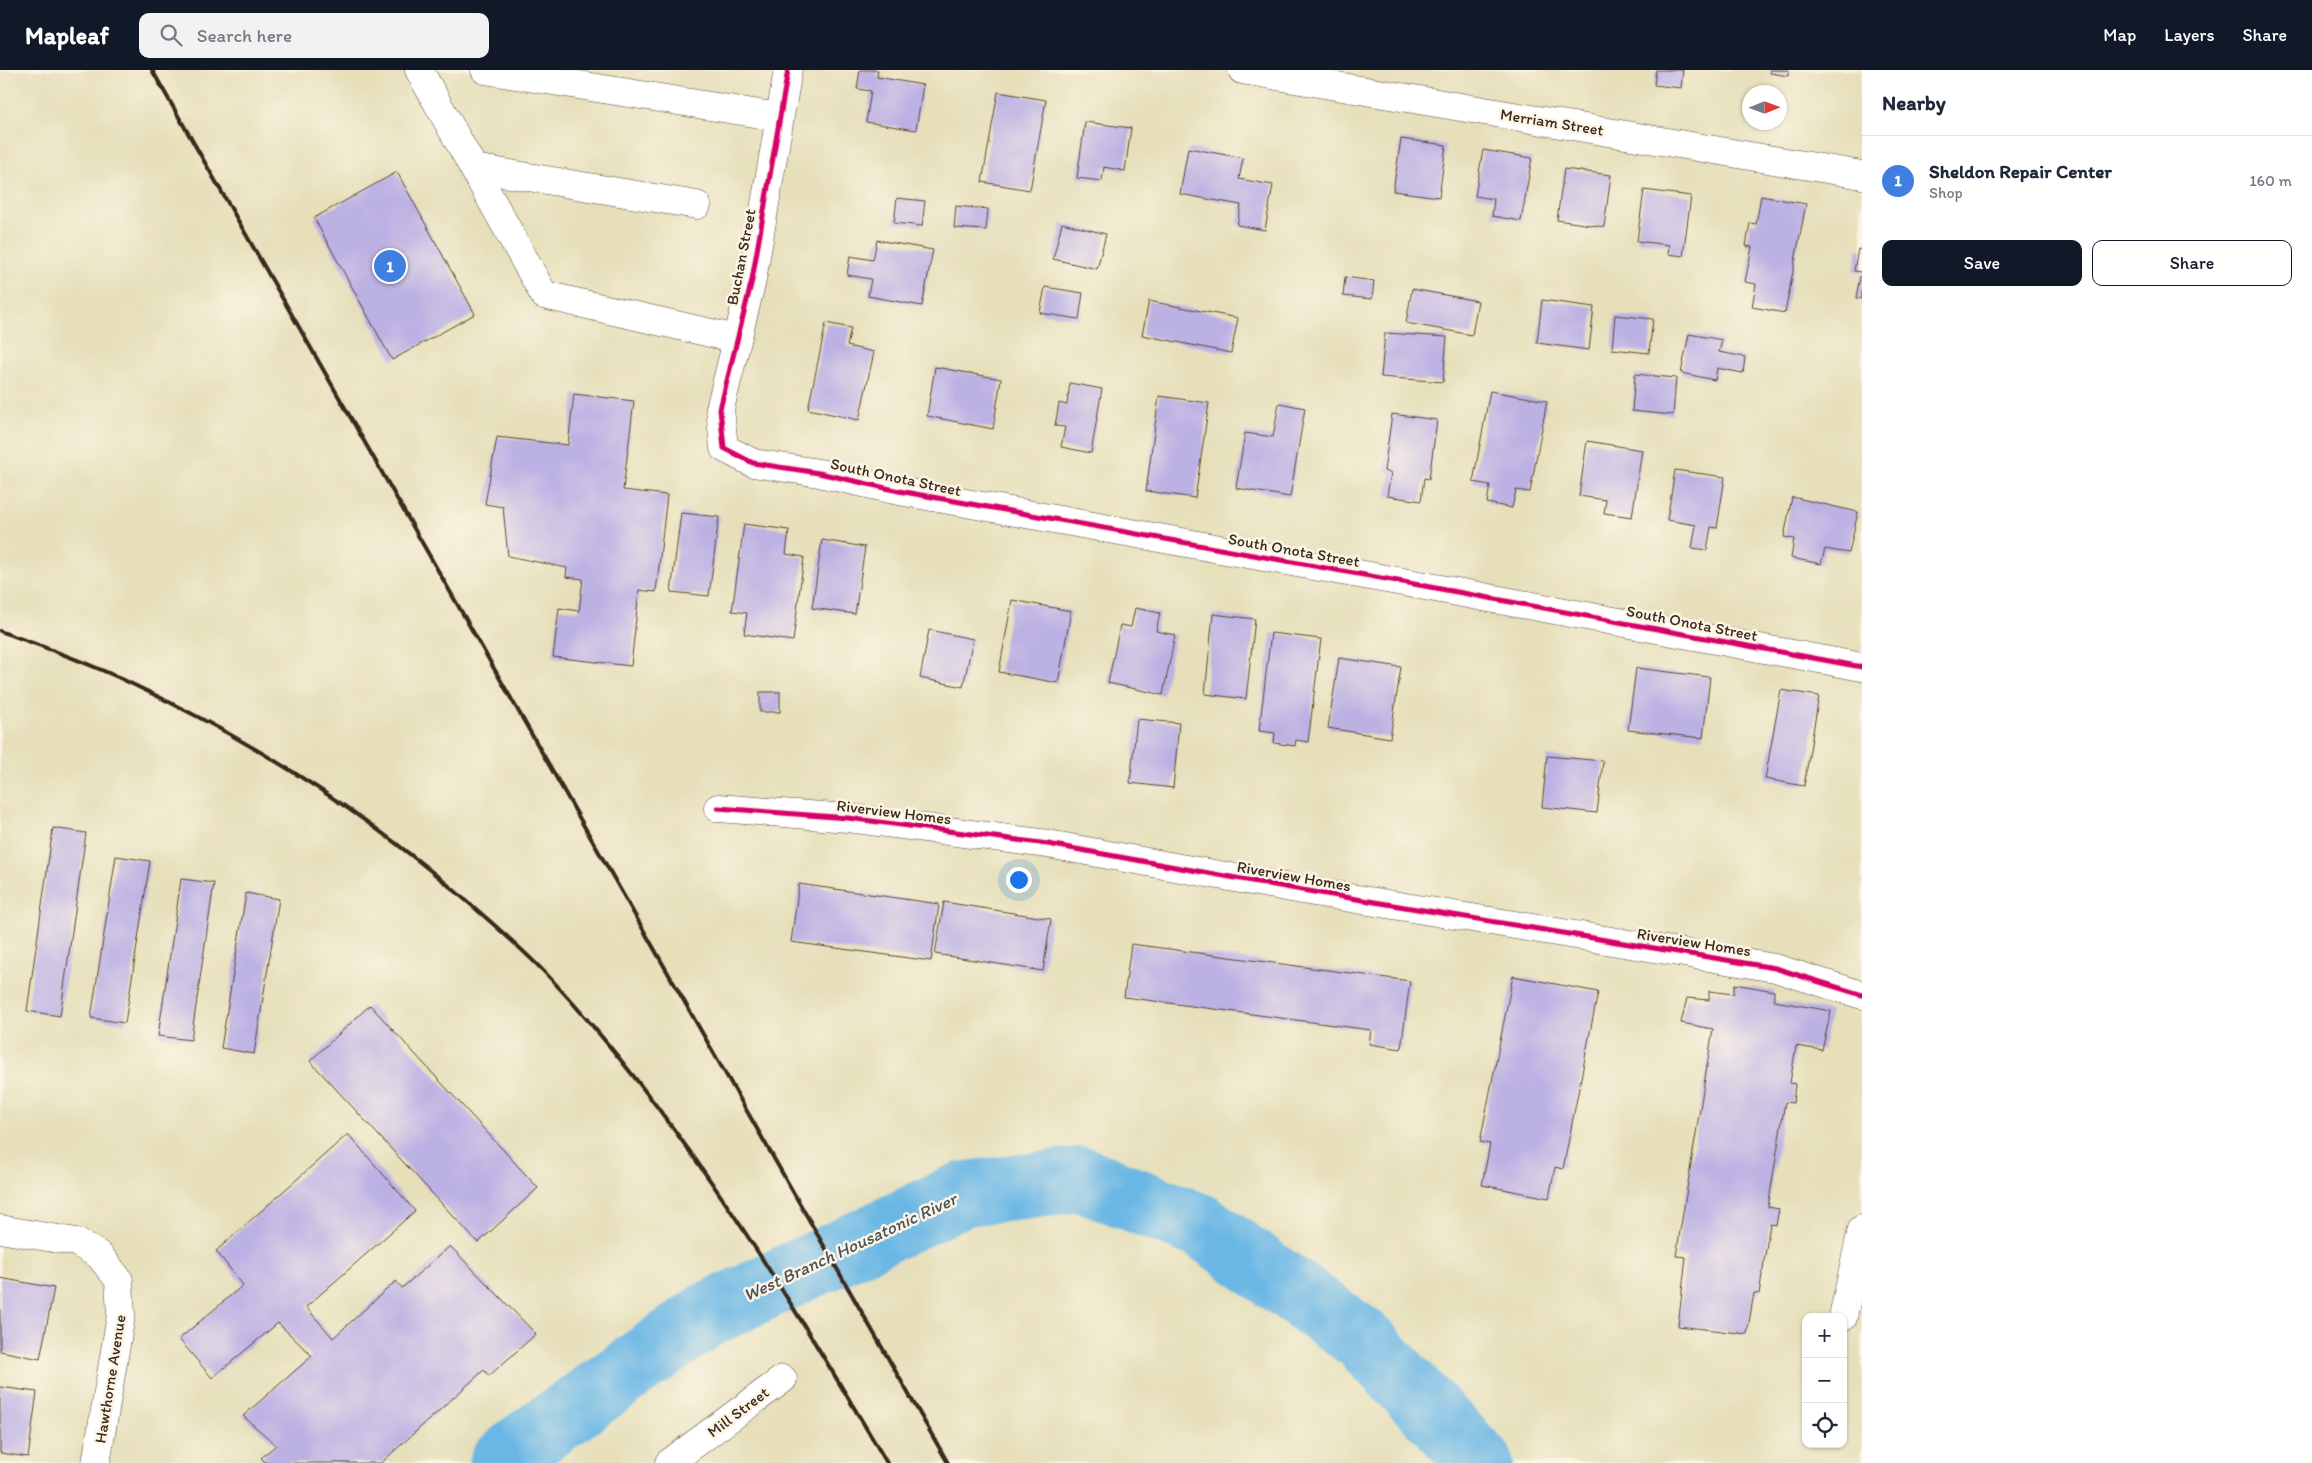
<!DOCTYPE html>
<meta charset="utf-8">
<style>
:root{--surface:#fff;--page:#f2f2f3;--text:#1f2937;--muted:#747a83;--line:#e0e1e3;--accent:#111827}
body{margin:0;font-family:Itim,sans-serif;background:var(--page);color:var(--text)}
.controls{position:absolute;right:15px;bottom:15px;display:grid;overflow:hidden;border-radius:10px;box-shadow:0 1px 4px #0004}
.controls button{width:45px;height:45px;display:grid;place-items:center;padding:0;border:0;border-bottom:1px solid var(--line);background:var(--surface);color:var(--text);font:25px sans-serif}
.compass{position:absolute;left:1742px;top:15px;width:45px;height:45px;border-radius:50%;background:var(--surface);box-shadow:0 1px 4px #0004;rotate:89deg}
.you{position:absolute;left:1018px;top:809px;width:18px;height:18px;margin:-12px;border:4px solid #fff;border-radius:50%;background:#1a73e8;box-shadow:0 0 0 8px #1a73e833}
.badge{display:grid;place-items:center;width:32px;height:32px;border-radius:50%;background:var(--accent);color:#fff;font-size:16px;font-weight:700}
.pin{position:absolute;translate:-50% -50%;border:2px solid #fff;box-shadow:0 1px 5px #0006}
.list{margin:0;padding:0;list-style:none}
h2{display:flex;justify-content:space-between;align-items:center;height:65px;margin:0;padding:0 20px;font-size:21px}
h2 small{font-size:16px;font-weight:400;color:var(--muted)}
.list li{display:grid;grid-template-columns:32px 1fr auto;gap:15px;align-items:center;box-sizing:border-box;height:90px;padding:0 20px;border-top:1px solid var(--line)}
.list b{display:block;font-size:19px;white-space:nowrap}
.list p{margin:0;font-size:16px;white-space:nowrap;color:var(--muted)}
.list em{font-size:16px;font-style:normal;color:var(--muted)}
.actions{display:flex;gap:10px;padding:15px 20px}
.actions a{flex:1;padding:11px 0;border:1px solid var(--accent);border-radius:10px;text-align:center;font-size:18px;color:var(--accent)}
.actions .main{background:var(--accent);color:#fff}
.icon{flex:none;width:28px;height:28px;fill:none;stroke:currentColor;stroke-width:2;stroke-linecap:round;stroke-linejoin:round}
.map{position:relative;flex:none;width:1862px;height:1393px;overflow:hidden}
header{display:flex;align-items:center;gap:30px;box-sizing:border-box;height:70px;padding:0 25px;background:var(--accent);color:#fff}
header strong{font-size:24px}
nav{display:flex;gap:28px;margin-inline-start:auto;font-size:18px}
.search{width:350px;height:45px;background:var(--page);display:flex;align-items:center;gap:12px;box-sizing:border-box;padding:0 18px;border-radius:10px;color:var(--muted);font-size:19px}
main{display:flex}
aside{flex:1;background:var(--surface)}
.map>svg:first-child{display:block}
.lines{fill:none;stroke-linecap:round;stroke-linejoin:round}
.river{stroke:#6bb7e5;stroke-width:65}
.building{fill:#bcb1e3}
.minor-casing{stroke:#554535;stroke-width:29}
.minor{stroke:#fff;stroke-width:28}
.rail{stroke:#3b2a1e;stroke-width:4}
.cycleway-casing{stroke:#fcf5e5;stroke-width:8}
.cycleway{stroke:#d6006c;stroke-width:5}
.labels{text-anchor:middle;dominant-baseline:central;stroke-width:5;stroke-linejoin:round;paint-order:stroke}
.street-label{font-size:16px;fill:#3b2a1e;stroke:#fcf5e5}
.water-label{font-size:18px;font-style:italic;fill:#49545a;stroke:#fcf5e5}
</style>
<header>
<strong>Mapleaf</strong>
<div class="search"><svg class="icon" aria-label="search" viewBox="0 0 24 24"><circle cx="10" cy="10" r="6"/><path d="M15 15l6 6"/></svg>Search here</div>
<nav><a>Map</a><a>Layers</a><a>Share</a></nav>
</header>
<main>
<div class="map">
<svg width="1862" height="1393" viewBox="0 0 1862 1393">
<rect width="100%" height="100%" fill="#fcf5e5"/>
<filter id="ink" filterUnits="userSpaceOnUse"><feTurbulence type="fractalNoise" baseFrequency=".02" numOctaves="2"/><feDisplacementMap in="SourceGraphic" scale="10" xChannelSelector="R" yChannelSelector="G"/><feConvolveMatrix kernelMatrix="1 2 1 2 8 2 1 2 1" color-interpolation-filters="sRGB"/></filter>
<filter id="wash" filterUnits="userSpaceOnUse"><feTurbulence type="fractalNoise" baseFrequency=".0096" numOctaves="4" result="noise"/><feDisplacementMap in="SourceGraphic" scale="20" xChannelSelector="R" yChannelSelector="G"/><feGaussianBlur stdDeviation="1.12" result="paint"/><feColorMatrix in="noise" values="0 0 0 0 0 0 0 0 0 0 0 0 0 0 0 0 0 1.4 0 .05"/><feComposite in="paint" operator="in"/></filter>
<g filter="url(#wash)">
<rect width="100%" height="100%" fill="#e6dfba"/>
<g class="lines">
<polyline class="river" points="502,1393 520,1377 707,1245 963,1124 1082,1109 1203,1157 1362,1269 1481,1393"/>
</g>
<g id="blocks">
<g class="building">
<polygon points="860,0 878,0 877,7 923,15 916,60 866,52 871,21 857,19"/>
<polygon points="1656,0 1683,0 1681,18 1654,15"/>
<polygon points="1770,0 1789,0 1788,6 1770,3"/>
<polygon points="998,22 1046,30 1030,120 982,112"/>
<polygon points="1085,52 1131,58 1125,101 1104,97 1102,111 1077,108"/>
<polygon points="1401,69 1446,75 1439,127 1393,121"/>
<polygon points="1188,78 1243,88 1239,109 1273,115 1265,160 1237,155 1241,135 1180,124"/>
<polygon points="1483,80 1532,88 1521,151 1492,146 1494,129 1475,126"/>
<polygon points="1564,99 1611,105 1604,157 1557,150"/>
<polygon points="397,102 475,244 392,290 314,148"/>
<polygon points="1644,120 1691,126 1683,186 1668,184 1669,175 1637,171"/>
<polygon points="1761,126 1806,134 1785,243 1752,237 1756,214 1745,212 1752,177 1746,176 1750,153 1756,154"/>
<polygon points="897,128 925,131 922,156 894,153"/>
<polygon points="956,136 988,139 986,160 954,158"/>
<polygon points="1062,153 1106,164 1097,199 1053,189"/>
<polygon points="877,170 933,180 922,236 868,226 871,209 847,205 850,186 873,190"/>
<polygon points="1858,179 1862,180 1862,229 1856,228 1861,202 1854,201"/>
<polygon points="1345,207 1374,211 1372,229 1343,226"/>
<polygon points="1045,217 1083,223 1079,249 1040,243"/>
<polygon points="1412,219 1478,231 1472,265 1406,253"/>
<polygon points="1542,230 1594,237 1589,280 1537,273"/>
<polygon points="1149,231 1238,248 1231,283 1142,265"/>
<polygon points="1615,245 1653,249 1649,283 1612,279"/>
<polygon points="826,253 851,258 847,276 874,282 859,350 808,339"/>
<polygon points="1385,263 1447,267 1443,312 1381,307"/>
<polygon points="1689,264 1722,270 1719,282 1745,287 1743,303 1717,298 1715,310 1681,303"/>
<polygon points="935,297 1001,309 993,359 927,346"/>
<polygon points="1635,304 1676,308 1673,345 1632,341"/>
<polygon points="1070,313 1102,319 1091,383 1061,377 1065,357 1055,356 1059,333 1067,335"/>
<polygon points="1490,321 1547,331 1530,422 1516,420 1512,438 1487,433 1490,415 1473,412"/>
<polygon points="574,324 634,331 623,420 667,425 656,522 639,520 631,596 553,587 559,538 579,541 583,509 566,507 567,498 508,486 503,437 485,434 497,367 568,375"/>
<polygon points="1159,326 1209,333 1195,428 1146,421"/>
<polygon points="1279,333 1305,338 1290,427 1236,418 1245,363 1273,367"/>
<polygon points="1392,344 1437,350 1429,409 1424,408 1421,431 1387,426 1391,403 1384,401"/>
<polygon points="1587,371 1642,380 1632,447 1604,443 1606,430 1579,426"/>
<polygon points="1675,400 1725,407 1717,458 1711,457 1707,480 1692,478 1696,455 1667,450"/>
<polygon points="1792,427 1858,442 1849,483 1825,479 1821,494 1791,488 1794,469 1784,467"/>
<polygon points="681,443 719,447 709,526 671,522"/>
<polygon points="744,454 789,460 786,484 804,487 793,571 744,564 747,543 732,541"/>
<polygon points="822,470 865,477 855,544 812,538"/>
<polygon points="1012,530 1071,541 1058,613 999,602"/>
<polygon points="1135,538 1160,543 1156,561 1175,565 1163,625 1108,613 1120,555 1131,557"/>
<polygon points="1213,544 1255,549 1246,629 1205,624"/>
<polygon points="929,560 973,569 963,617 920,608"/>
<polygon points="1271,563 1321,569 1308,672 1296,670 1295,676 1274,673 1275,663 1259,661"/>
<polygon points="1339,588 1401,597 1390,668 1328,658"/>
<polygon points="1636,598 1710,607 1703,668 1628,660"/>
<polygon points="1781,620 1819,626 1804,716 1765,709"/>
<rect x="760" y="622" width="20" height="20"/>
<polygon points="1137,649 1179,653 1173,718 1130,713"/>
<polygon points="1547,686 1603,691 1597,743 1542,737"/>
<polygon points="53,758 86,763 60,946 27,941"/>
<polygon points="116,786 150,791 125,953 91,948"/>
<polygon points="181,809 214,813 191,970 158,966"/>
<polygon points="799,814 939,834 931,891 791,872"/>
<polygon points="246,823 279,829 254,984 221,978"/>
<polygon points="944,832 1051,849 1043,901 935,884"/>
<polygon points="1131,874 1410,911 1401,979 1369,974 1371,960 1124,927"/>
<polygon points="1513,906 1598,922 1563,1099 1555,1097 1549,1128 1482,1115 1490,1074 1480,1072"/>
<polygon points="1735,914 1774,921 1774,931 1831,941 1822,980 1796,976 1790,1013 1795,1014 1793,1033 1785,1032 1768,1137 1779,1139 1776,1155 1770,1154 1759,1224 1754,1223 1747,1264 1678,1256 1686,1187 1676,1186 1713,959 1681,953 1687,928 1709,930 1709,921 1733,924"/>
<polygon points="370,935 538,1118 478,1173 310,991"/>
<polygon points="348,1064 415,1141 306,1237 333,1268 396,1211 402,1218 450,1176 536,1264 489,1306 484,1300 381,1393 266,1393 261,1388 276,1375 243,1346 312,1286 278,1253 212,1308 179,1269 243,1215 216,1181"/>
<polygon points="0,1208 54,1218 40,1289 0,1281"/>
<polygon points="0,1317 37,1322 28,1387 0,1383"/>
</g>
</g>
</g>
<g filter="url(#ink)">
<use href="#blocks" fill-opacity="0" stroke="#554535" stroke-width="1"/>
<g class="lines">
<g class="minor-casing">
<g id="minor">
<polyline points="419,0 544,225 737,269"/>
<polyline points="485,0 779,47"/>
<polyline points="788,0 752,210 720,339 724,378 753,393 819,403 899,421 1403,512 1862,597"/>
<polyline points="1242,0 1862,105"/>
<polyline points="474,98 697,135"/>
<polyline points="718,738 848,748 1048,774 1302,820 1775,898 1862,925"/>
<polyline points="0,1159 76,1172 99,1185 119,1210 121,1245 96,1393"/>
<polyline points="1843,1247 1862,1159"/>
<polyline points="669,1393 783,1309"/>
</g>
</g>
<use href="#minor" class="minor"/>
<g class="rail">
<polyline points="152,0 948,1393"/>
<path d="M0,561C43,577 87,592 128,612C252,670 366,743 469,833C497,857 526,882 552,910C685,1054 787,1225 887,1393"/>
</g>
<g class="cycleway-casing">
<g id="cycleway">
<polyline points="788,0 752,210 720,339 724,378 753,393 819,403 899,421 1403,512 1862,597"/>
<polyline points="718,738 848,748 1048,774 1302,820 1775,898 1862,925"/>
</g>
</g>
<use href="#cycleway" class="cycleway"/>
</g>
</g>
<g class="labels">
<g class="street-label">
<text transform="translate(1552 52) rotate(9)">Merriam Street</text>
<text transform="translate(741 187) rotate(-79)">Buchan Street</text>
<text transform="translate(896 407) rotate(12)">South Onota Street</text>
<text transform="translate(1294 480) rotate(10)">South Onota Street</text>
<text transform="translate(1692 553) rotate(11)">South Onota Street</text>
<text transform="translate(894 742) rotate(7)">Riverview Homes</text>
<text transform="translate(1294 806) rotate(10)">Riverview Homes</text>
<text transform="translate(1694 872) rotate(9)">Riverview Homes</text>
<text transform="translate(110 1309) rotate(-81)">Hawthorne Avenue</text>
<text transform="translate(738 1342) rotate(-37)">Mill Street</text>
</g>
<g class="water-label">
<text transform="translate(850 1177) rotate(-25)">West Branch Housatonic River</text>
</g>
</g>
</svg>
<div class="controls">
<button>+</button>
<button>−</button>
<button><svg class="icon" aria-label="locate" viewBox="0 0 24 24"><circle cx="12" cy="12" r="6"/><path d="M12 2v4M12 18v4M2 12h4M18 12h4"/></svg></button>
</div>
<svg class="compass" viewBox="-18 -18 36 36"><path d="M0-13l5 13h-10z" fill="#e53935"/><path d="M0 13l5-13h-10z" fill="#747a83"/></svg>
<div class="you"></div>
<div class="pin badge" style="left:390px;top:196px;background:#3f7fe0">1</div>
</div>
<aside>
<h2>Nearby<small></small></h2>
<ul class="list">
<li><span class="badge" style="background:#3f7fe0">1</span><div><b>Sheldon Repair Center</b><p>Shop</p></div><em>160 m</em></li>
</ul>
<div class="actions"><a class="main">Save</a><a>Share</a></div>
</aside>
</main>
